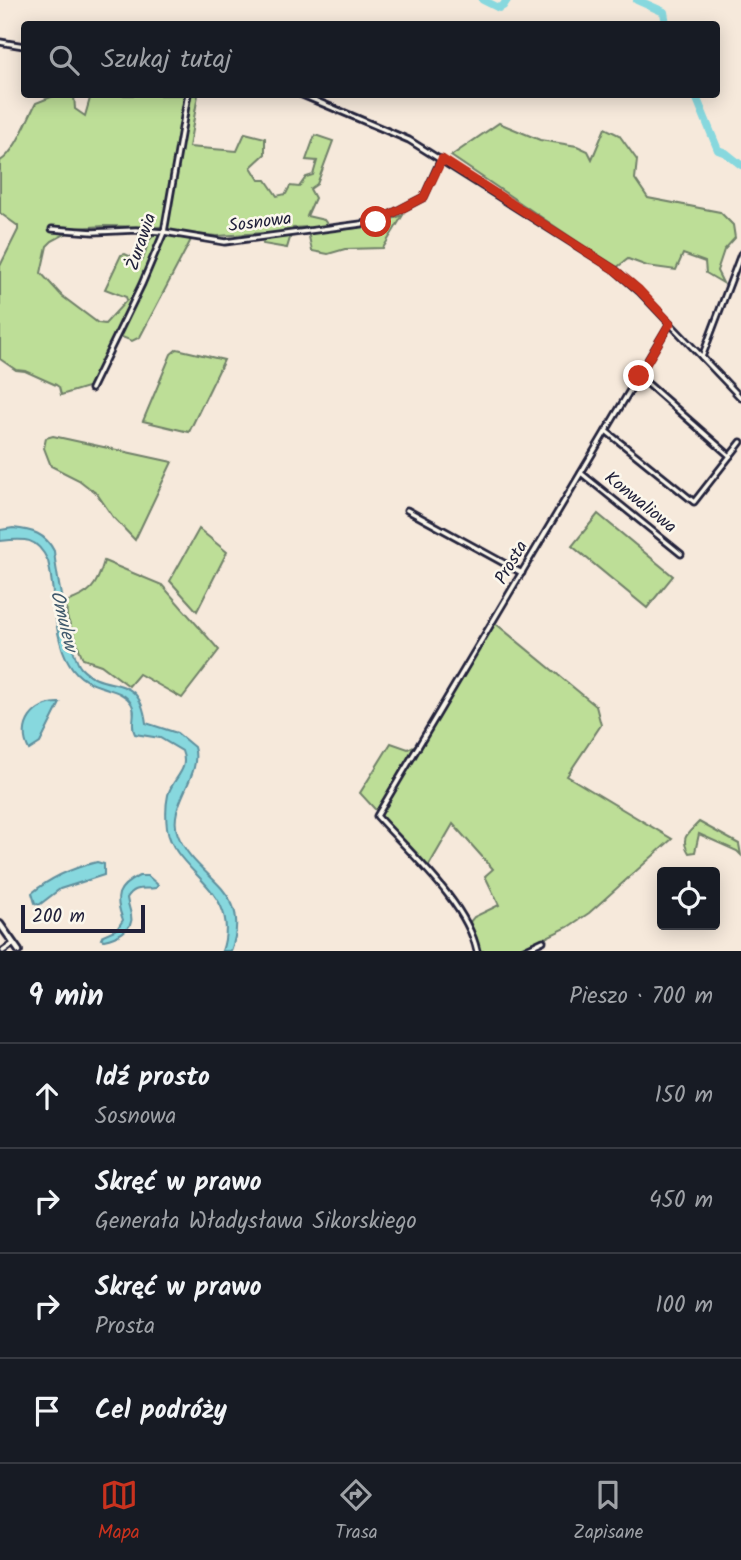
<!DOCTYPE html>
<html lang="pl">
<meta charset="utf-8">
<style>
:root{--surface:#171b24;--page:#242831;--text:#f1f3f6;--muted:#9ea1a6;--line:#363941;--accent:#c8321e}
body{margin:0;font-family:Kalam,sans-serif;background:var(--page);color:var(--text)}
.controls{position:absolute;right:21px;bottom:21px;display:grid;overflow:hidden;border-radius:7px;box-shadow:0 4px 18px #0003}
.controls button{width:63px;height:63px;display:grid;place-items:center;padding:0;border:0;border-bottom:2px solid var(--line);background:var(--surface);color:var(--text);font:35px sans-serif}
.scale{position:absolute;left:21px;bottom:18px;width:124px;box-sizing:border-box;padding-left:7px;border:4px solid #22223b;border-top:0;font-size:19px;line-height:24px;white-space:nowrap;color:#22223b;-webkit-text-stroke:5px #fbf7ec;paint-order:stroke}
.stop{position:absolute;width:21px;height:21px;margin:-16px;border:5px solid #c8321e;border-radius:50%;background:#fff}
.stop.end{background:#c8321e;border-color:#fff;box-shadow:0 2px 7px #0008}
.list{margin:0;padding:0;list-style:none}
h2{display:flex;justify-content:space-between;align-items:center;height:91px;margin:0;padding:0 28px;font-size:30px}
h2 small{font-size:23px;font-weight:400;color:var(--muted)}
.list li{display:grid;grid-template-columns:46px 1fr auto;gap:21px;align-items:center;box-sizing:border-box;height:105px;padding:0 28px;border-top:2px solid var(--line)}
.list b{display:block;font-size:26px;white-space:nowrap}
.list p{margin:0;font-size:23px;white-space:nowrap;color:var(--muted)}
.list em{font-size:23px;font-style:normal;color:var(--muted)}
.icon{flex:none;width:38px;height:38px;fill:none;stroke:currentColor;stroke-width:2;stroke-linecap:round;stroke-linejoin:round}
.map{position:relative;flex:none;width:741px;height:951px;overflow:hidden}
.search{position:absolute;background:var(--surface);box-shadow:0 4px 18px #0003;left:21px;right:21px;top:21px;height:77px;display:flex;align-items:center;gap:18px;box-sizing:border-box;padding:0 24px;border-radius:7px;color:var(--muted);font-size:26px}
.sheet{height:511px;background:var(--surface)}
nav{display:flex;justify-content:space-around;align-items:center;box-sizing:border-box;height:98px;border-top:2px solid var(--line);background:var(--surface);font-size:19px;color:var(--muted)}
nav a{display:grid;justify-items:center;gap:4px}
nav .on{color:var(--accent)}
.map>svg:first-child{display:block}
.green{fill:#bdde97;stroke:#708069;stroke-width:2;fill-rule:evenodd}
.water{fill:#87d8de;stroke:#5f8f9d;stroke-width:2}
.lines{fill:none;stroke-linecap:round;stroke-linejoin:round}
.river{stroke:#87d8de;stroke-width:8}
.minor-casing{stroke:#22223b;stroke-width:9}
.tertiary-casing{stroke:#22223b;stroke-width:10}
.minor{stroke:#fbf7ec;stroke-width:3.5}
.tertiary{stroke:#fbf7ec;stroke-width:4.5}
.route{stroke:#c8321e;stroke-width:9}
.labels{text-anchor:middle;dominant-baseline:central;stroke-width:5;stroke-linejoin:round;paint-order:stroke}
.street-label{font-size:18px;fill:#22223b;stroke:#fbf7ec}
.water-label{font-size:19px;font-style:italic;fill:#40596c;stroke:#fbf7ec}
</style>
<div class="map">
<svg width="741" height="951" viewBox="0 0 741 951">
<rect width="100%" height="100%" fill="#f6e9db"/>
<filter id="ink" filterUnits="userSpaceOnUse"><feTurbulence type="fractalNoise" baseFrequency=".0143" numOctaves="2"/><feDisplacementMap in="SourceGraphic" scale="14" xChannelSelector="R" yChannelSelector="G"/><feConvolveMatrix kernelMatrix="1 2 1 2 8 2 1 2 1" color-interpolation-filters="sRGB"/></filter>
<g filter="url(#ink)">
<g class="green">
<path d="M56,95H74L75,109L85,116L91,95H198L189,147L237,151L245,133L265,138V154L251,167L259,180H266L277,196L286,194L290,186L299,187L306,177L313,175L317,161L306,160L315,135L333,141L317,184L310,189L315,198L307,216L324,220L332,231L373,226L403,215L383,248L345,249L328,254L312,251L307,227L293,228L287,248L263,244L262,233L218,236L194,234L140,337L132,341L117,335L114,337L91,386L61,395L59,387L56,385L25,371L16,370L0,359V266L18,230V226L0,213V161C15,153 28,118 36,103ZM104,226L164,227L149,240L143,259L140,261L125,254L121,255L105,289L126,297L127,300L105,324L98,323L62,296L41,273L47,246L52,241L76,228Z"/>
<polygon points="499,123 540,140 577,146 588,151 592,159 605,128 619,135 637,160 635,179 648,198 720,212 733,225 735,238 724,250 717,271 723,283 706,273 705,262 683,254 676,270 647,266 628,259 616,268 451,156"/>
<polygon points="177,349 224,360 189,432 143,421 171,354"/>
<polygon points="53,436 172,462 135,540 113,517 97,494 79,480 51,466 44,448 46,438"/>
<polygon points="598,514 673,576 647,608 572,546"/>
<polygon points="199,529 227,552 197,611 170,581"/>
<path d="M104,561L162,585L219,650L182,698L139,674L129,686L101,665L83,659L67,617L66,602C91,594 97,586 104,561Z"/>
<polygon points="495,623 596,706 601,725 567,776 672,839 589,913 568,927 518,951 479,951 470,922 474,917 499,905 485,876 493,869 453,824 428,867 360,793 391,743 408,749 424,741"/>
<path d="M699,822L739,844L741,855L737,851L699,834L695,852L689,853C679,837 689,833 699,822Z"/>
</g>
<g class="water">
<path d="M13,528C32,530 45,533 54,551C56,570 71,658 81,668C106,695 139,669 146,723L177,733L194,747C203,776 166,805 178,835C196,881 254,887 231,951H222C243,889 174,874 167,828C166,819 166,804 168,795C172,778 190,771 182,751L160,738L135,734C129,724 138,713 131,703C118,683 87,694 69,663C52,636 56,592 48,561C37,537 25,538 0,541V530Z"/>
<path d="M60,703L40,743L29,750C16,726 34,702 60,703Z"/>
<path d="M97,862L104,864V875L60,889L39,905L35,903L32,893C51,877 72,868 97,862Z"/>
<path d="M139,876H148L158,885L156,888C143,890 135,885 127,898C128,905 130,909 131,915C135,930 114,938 104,940L101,939L103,935L117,929L123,920C114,897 116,887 139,876Z"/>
</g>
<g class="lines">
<g class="river">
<polyline points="483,0 499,8 503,6 507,0"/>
<polyline points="637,0 664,12 666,24"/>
<polyline points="695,94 718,150 726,153 741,165"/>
</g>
<g class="minor-casing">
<g id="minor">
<polyline points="0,42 24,46"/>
<polyline points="300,94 409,140 615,270 639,291 741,398"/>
<polyline points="52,229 93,232 136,230 164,232 225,242 376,222 424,197 441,159"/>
<polyline points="702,357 741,254"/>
<polyline points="639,376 730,456"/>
<polyline points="91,389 142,284 164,232 188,94"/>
<polyline points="606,431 694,502 741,442"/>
<polyline points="581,473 681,554"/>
<polyline points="407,510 522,573"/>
<polyline points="3,951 13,944"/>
<path d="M477,951C467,903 410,853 377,816L670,323"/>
<polyline points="522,951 543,941"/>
</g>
</g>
<g class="tertiary-casing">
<polyline id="tertiary" points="0,924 19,951"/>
</g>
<use href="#minor" class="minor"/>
<use href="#tertiary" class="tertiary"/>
</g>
</g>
<g class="lines" filter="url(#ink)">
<polyline class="route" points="376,222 424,197 442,159 615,270 639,290 670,323 639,376"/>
</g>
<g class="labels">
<g class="street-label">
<text transform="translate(260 223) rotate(-7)">Sosnowa</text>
<text transform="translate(142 242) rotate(-71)">Żurawia</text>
<text transform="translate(640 503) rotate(39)">Konwaliowa</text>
<text transform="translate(512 563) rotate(-60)">Prosta</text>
</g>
<g class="water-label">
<text transform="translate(63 621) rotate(76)">Omulew</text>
</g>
</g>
</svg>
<div class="controls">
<button><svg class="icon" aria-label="locate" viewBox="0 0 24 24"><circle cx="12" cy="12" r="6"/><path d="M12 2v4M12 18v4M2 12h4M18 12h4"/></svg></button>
</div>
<div class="scale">200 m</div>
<div class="stop" style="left:376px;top:222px"></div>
<div class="stop end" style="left:639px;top:376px"></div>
<div class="search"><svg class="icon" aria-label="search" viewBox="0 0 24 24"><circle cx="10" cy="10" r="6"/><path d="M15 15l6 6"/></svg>Szukaj tutaj</div>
</div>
<section class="sheet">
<h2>9 min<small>Pieszo · 700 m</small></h2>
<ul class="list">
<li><svg class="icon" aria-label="ahead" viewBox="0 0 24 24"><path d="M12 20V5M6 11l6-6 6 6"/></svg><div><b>Idź prosto</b><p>Sosnowa</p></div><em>150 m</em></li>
<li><svg class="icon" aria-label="right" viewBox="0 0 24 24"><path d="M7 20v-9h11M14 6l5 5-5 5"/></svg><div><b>Skręć w prawo</b><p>Generała Władysława Sikorskiego</p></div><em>450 m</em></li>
<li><svg class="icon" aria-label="right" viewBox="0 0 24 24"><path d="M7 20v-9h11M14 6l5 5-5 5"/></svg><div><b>Skręć w prawo</b><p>Prosta</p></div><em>100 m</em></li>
<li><svg class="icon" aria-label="arrive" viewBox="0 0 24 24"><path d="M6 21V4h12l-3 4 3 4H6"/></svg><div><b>Cel podróży</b></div></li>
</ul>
</section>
<nav>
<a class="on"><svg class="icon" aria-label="map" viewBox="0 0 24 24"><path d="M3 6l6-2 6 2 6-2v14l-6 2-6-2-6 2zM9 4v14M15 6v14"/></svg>Mapa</a>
<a><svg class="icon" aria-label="directions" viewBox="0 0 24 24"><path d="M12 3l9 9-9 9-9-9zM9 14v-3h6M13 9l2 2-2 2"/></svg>Trasa</a>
<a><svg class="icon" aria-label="saved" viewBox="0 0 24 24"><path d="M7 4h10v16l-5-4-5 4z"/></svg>Zapisane</a>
</nav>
